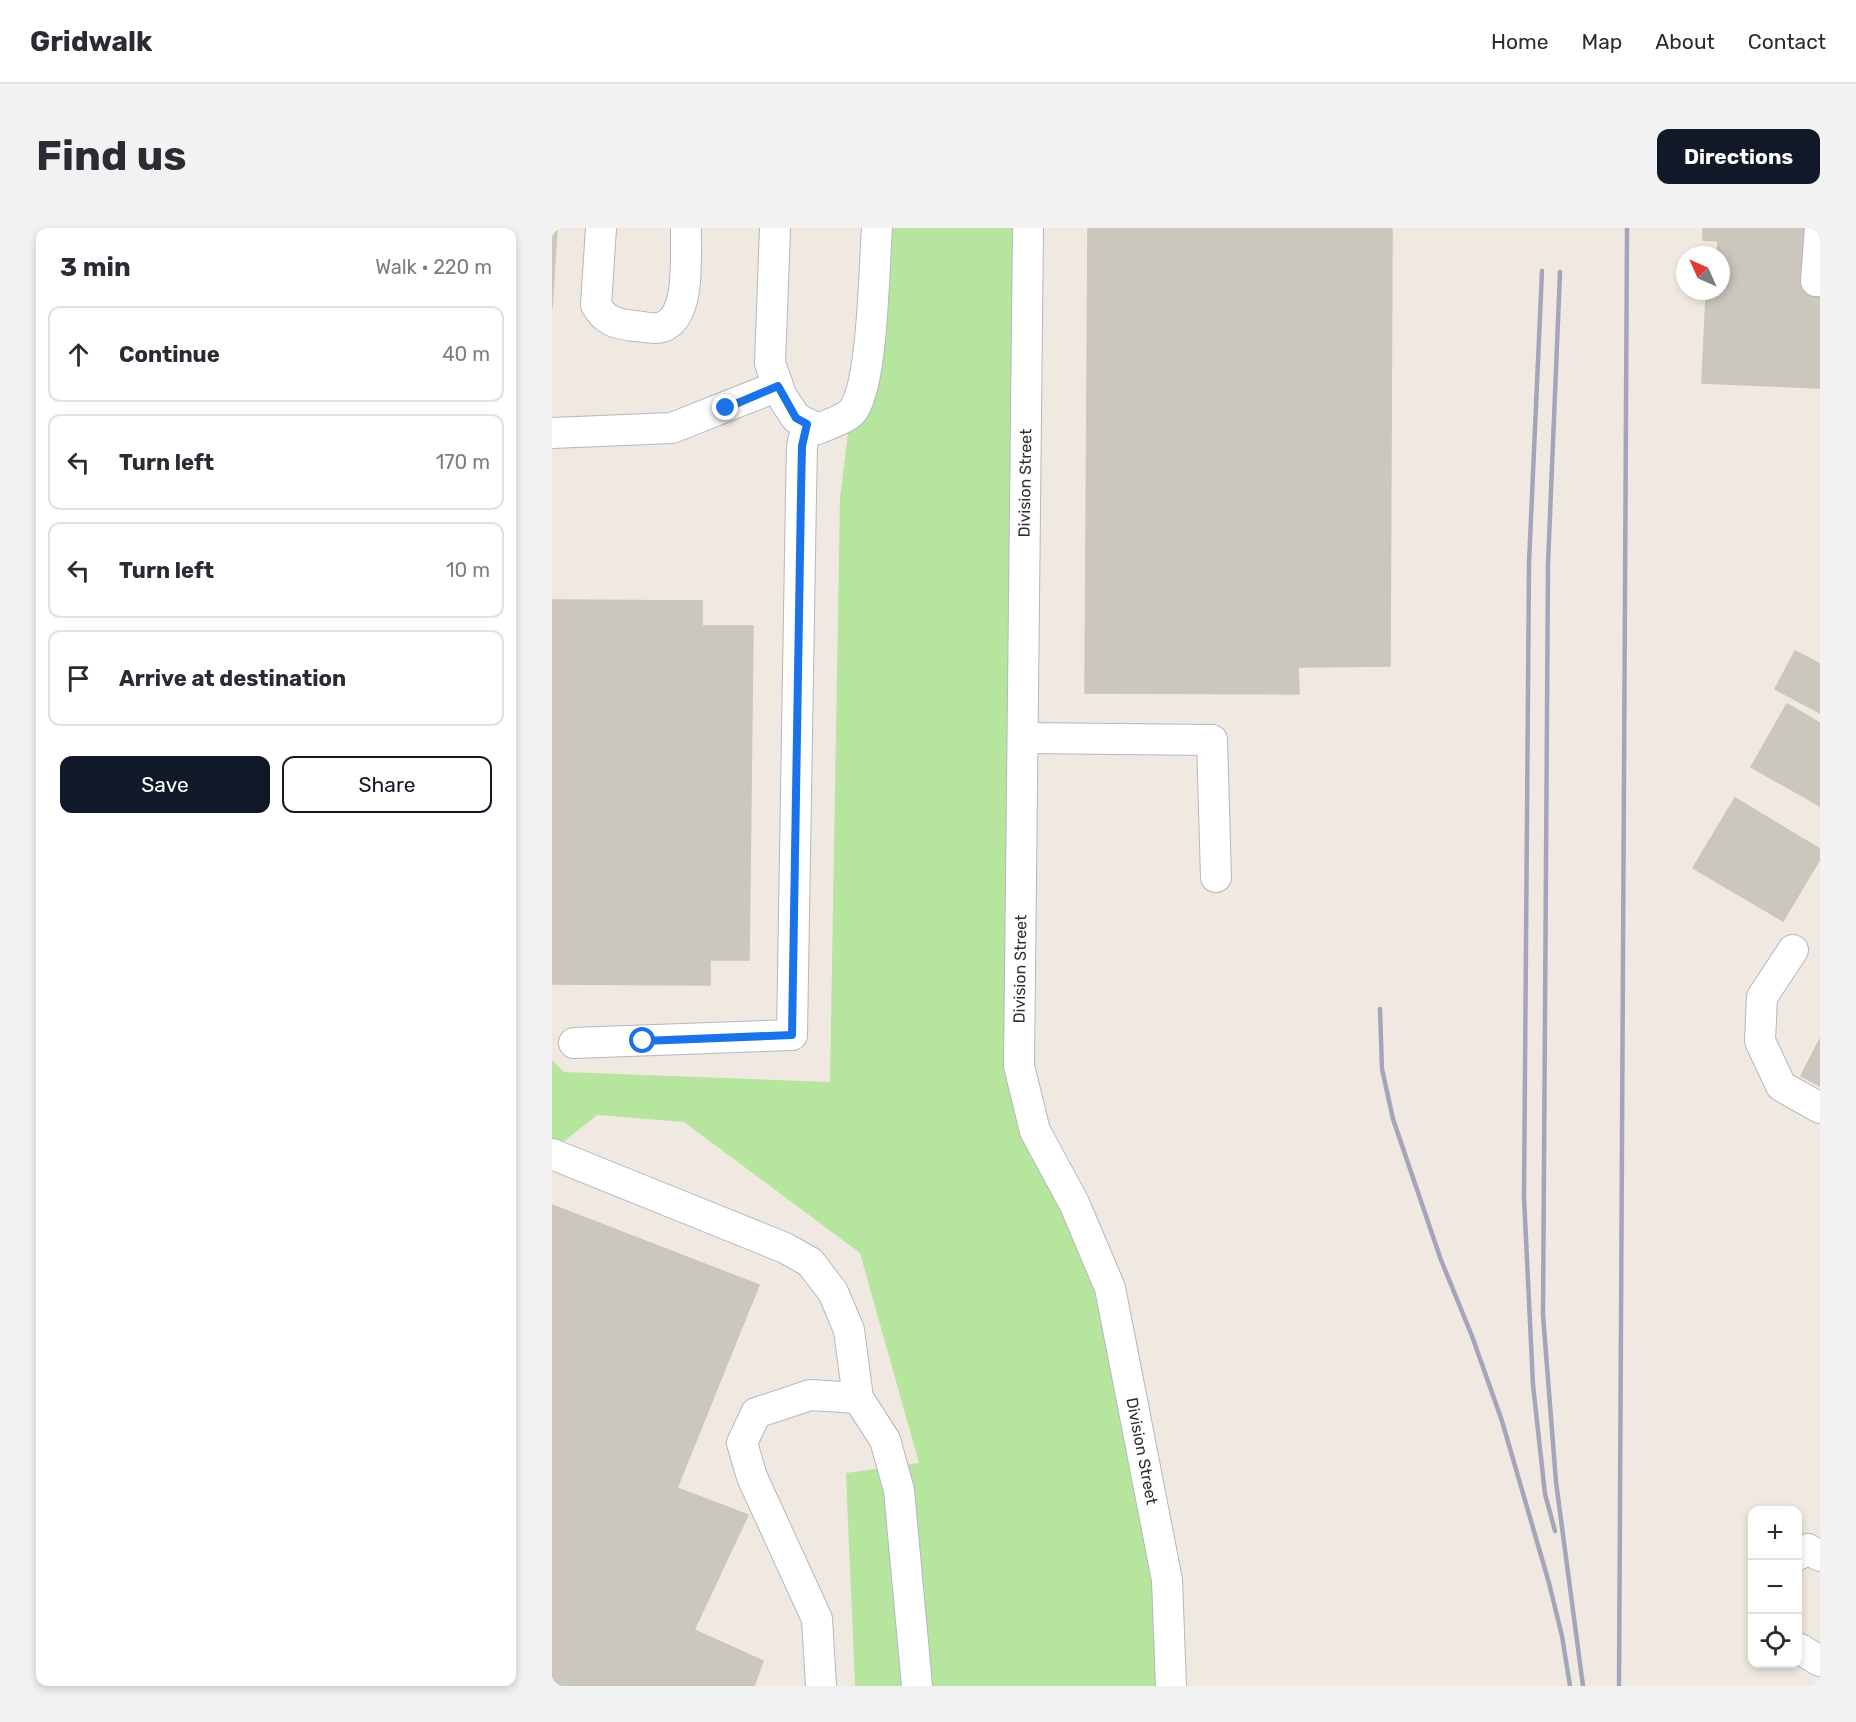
<!DOCTYPE html>
<meta charset="utf-8">
<style>
:root{--surface:#fff;--page:#f2f2f3;--text:#2b2b33;--muted:#7c7c81;--line:#e1e1e2;--accent:#111827}
body{margin:0;font-family:Rubik,sans-serif;background:var(--page);color:var(--text)}
.controls{position:absolute;right:18px;bottom:18px;display:grid;overflow:hidden;border-radius:12px;box-shadow:0 3px 9px #0003}
.controls button{width:54px;height:54px;display:grid;place-items:center;padding:0;border:0;border-bottom:2px solid var(--line);background:var(--surface);color:var(--text);font:30px sans-serif}
.compass{position:absolute;left:1124px;top:18px;width:54px;height:54px;border-radius:50%;background:var(--surface);box-shadow:0 3px 9px #0003;rotate:315deg}
.stop{position:absolute;width:18px;height:18px;margin:-14px;border:4px solid #1a73e8;border-radius:50%;background:#fff}
.stop.end{background:#1a73e8;border-color:#fff;box-shadow:0 2px 6px #0008}
.list{margin:0;padding:0;list-style:none}
h2{display:flex;justify-content:space-between;align-items:center;height:78px;margin:0;padding:0 24px;font-size:26px}
h2 small{font-size:20px;font-weight:400;color:var(--muted)}
.list li{display:grid;grid-template-columns:39px 1fr auto;gap:18px;align-items:center;box-sizing:border-box;height:96px;margin:0 12px 12px;padding:0 12px;border:2px solid var(--line);border-radius:12px}
.list b{display:block;font-size:22px;white-space:nowrap}
.list em{font-size:20px;font-style:normal;color:var(--muted)}
.actions{display:flex;gap:12px;padding:18px 24px}
.actions a{flex:1;padding:14px 0;border:2px solid var(--accent);border-radius:12px;text-align:center;font-size:21px;color:var(--accent)}
.actions .main{background:var(--accent);color:#fff}
.icon{flex:none;width:33px;height:33px;fill:none;stroke:currentColor;stroke-width:2;stroke-linecap:round;stroke-linejoin:round}
.map{position:relative;flex:none;width:1268px;height:1458px;overflow:hidden;border-radius:12px}
header{display:flex;align-items:center;gap:36px;box-sizing:border-box;height:84px;padding:0 30px;background:var(--surface);border-bottom:2px solid var(--line)}
header strong{font-size:28px}
nav{display:flex;gap:33px;margin-inline-start:auto;font-size:21px}
.intro{display:flex;align-items:center;justify-content:space-between;box-sizing:border-box;height:144px;padding:0 36px}
h1{margin:0;font-size:42px}
.button{padding:15px 27px;border-radius:12px;background:var(--accent);color:#fff;font-size:21px;font-weight:700}
main{display:flex;gap:36px;padding:0 36px}
aside{flex:1;background:var(--surface);border-radius:12px;box-shadow:0 3px 9px #0003}
.map>svg:first-child{display:block}
.green{fill:#b6e59e}
.building{fill:#cbc7bf;stroke:#cbc5ba;stroke-width:1.5}
.lines{fill:none;stroke-linecap:round;stroke-linejoin:round}
.minor-casing{stroke:#b4b7c1;stroke-width:32}
.minor{stroke:#fff;stroke-width:30}
.rail{stroke:#a3a6b8;stroke-width:4.5}
.route{stroke:#1a73e8;stroke-width:8}
.labels{text-anchor:middle;dominant-baseline:central;stroke-width:4.5;stroke-linejoin:round;paint-order:stroke}
.street-label{font-size:16px;fill:#2e2e2e;stroke:#fff}
</style>
<header>
<strong>Gridwalk</strong>
<nav><a>Home</a><a>Map</a><a>About</a><a>Contact</a></nav>
</header>
<div class="intro"><h1>Find us</h1><a class="button">Directions</a></div>
<main>
<aside>
<h2>3 min<small>Walk · 220 m</small></h2>
<ul class="list">
<li><svg class="icon" aria-label="ahead" viewBox="0 0 24 24"><path d="M12 20V5M6 11l6-6 6 6"/></svg><div><b>Continue</b></div><em>40 m</em></li>
<li><svg class="icon" aria-label="left" viewBox="0 0 24 24"><path d="M17 20v-9H6M10 6l-5 5 5 5"/></svg><div><b>Turn left</b></div><em>170 m</em></li>
<li><svg class="icon" aria-label="left" viewBox="0 0 24 24"><path d="M17 20v-9H6M10 6l-5 5 5 5"/></svg><div><b>Turn left</b></div><em>10 m</em></li>
<li><svg class="icon" aria-label="arrive" viewBox="0 0 24 24"><path d="M6 21V4h12l-3 4 3 4H6"/></svg><div><b>Arrive at destination</b></div></li>
</ul>
<div class="actions"><a class="main">Save</a><a>Share</a></div>
</aside>
<div class="map">
<svg width="1268" height="1458" viewBox="0 0 1268 1458">
<rect width="100%" height="100%" fill="#efe9e1"/>
<polygon class="green" points="321,0 463,0 455,832 579,1134 621,1458 303,1458 294,1245 367,1235 308,1025 132,894 45,887 0,923 0,832 12,844 278,854 288,270"/>
<g class="building">
<polygon points="0,0 5,0 0,81"/>
<polygon points="536,0 840,0 838,438 746,439 747,466 533,465"/>
<polygon points="1151,0 1259,0 1268,62 1268,160 1150,155 1154,69 1168,69 1169,36 1169,27 1165,27 1166,13 1151,12"/>
<polygon points="0,372 150,373 150,398 201,398 197,732 158,732 158,757 0,756"/>
<polygon points="1243,423 1268,436 1268,485 1223,461"/>
<polygon points="1235,476 1268,495 1268,578 1199,539"/>
<polygon points="1183,570 1268,621 1268,631 1231,693 1141,640"/>
<polygon points="1268,811 1268,858 1249,848"/>
<polygon points="0,977 207,1057 125,1260 196,1287 142,1402 211,1433 202,1458 0,1458"/>
</g>
<g class="lines">
<g class="minor-casing">
<g id="minor">
<path d="M49,0L44,77C53,93 64,96 82,98C90,98 102,102 110,99C140,89 133,26 134,0"/>
<path d="M223,0L218,135L229,167L244,190L266,201C276,196 296,191 302,181C321,152 322,40 325,0"/>
<polyline points="476,0 467,838 483,903 522,975 558,1060 615,1352 619,1458"/>
<polyline points="1264,53 1268,0"/>
<polyline points="0,205 120,200 226,158"/>
<polyline points="471,510 660,512 664,649"/>
<polyline points="1241,722 1210,769 1208,813 1229,858 1268,880"/>
<polyline points="22,815 240,807 249,266 250,218 255,196"/>
<polyline points="0,926 233,1020 258,1034 281,1064 297,1102 306,1170 333,1212 347,1262 365,1458"/>
<polyline points="1246,1327 1256,1321 1268,1328"/>
<polyline points="1246,1420 1268,1433"/>
<polyline points="269,1458 265,1391 200,1249 190,1215 204,1185 258,1167 306,1170"/>
</g>
</g>
<use href="#minor" class="minor"/>
<g class="rail">
<polyline points="990,43 977,335 972,969 981,1157 993,1266 1003,1303"/>
<polyline points="1008,44 996,336 991,1087 1004,1254 1031,1458"/>
<polyline points="828,781 830,841 841,891 889,1032 920,1108 950,1193 997,1355 1010,1408 1018,1458"/>
<polyline points="1067,1458 1075,0"/>
</g>
</g>
<g class="lines">
<polyline class="route" points="91,813 240,807 249,266 250,218 255,196 244,190 226,158 174,180"/>
</g>
<g class="labels">
<g class="street-label">
<text transform="translate(473 255) rotate(-89)">Division Street</text>
<text transform="translate(468 741) rotate(-89)">Division Street</text>
<text transform="translate(590 1223) rotate(79)">Division Street</text>
</g>
</g>
</svg>
<div class="controls">
<button>+</button>
<button>−</button>
<button><svg class="icon" aria-label="locate" viewBox="0 0 24 24"><circle cx="12" cy="12" r="6"/><path d="M12 2v4M12 18v4M2 12h4M18 12h4"/></svg></button>
</div>
<svg class="compass" viewBox="-18 -18 36 36"><path d="M0-13l5 13h-10z" fill="#e53935"/><path d="M0 13l5-13h-10z" fill="#7c7c81"/></svg>
<div class="stop" style="left:91px;top:813px"></div>
<div class="stop end" style="left:174px;top:180px"></div>
</div>
</main>
